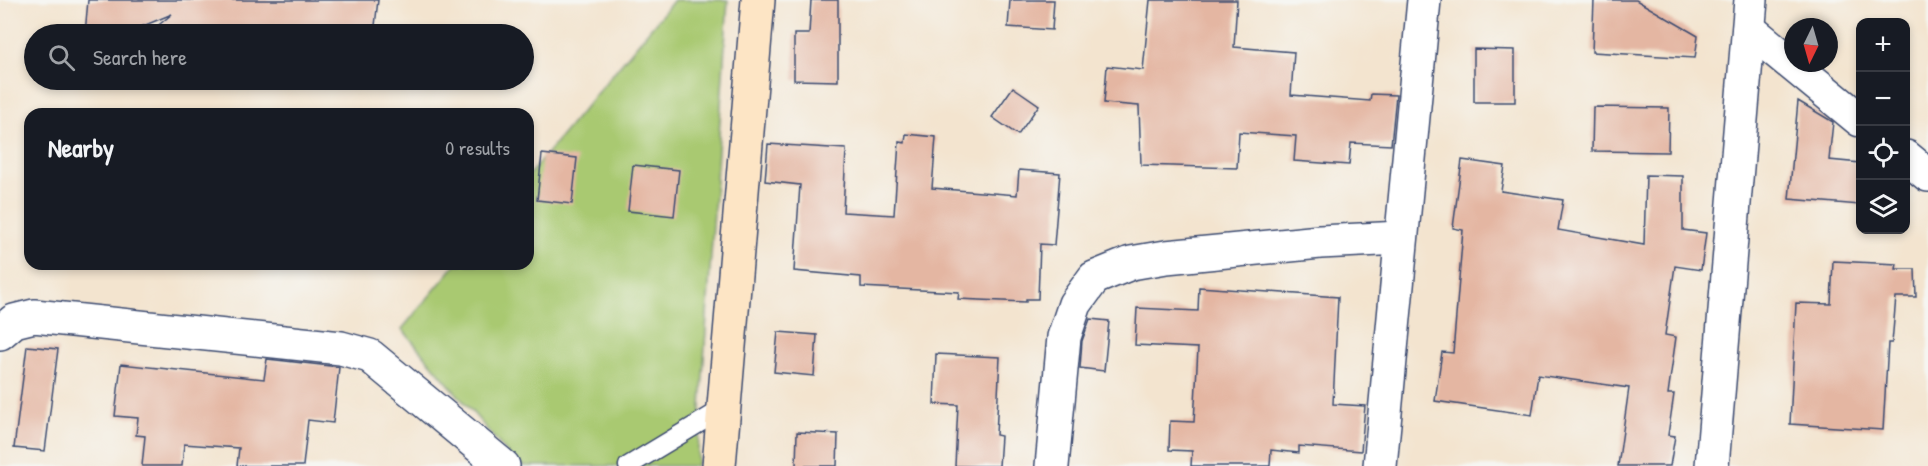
<!DOCTYPE html>
<meta charset="utf-8">
<style>
:root{--surface:#171b24;--page:#20242c;--text:#f1f3f6;--muted:#9ea1a6;--line:#363941}
body{margin:0;font-family:"Patrick Hand",sans-serif;background:var(--page);color:var(--text)}
.controls{position:absolute;right:18px;top:18px;display:grid;overflow:hidden;border-radius:12px;box-shadow:0 3px 9px #0003}
.controls button{width:54px;height:54px;display:grid;place-items:center;padding:0;border:0;border-bottom:2px solid var(--line);background:var(--surface);color:var(--text);font:30px sans-serif}
.compass{position:absolute;left:1784px;top:18px;width:54px;height:54px;border-radius:50%;background:var(--surface);box-shadow:0 3px 9px #0003;rotate:185deg}
.list{margin:0;padding:0;list-style:none}
h2{display:flex;justify-content:space-between;align-items:center;height:78px;margin:0;padding:0 24px;font-size:26px}
h2 small{font-size:20px;font-weight:400;color:var(--muted)}
.icon{flex:none;width:33px;height:33px;fill:none;stroke:currentColor;stroke-width:2;stroke-linecap:round;stroke-linejoin:round}
.map{position:relative;flex:none;width:1928px;height:466px;overflow:hidden}
.search{position:absolute;background:var(--surface);box-shadow:0 3px 9px #0003;left:24px;top:24px;width:510px;height:66px;display:flex;align-items:center;gap:15px;box-sizing:border-box;padding:0 21px;border-radius:33px;color:var(--muted);font-size:22px}
.panel{position:absolute;background:var(--surface);box-shadow:0 3px 9px #0003;left:24px;top:108px;width:510px;height:162px;border-radius:18px}
.map>svg:first-child{display:block}
.green{fill:#a9c971;stroke:#627c68;stroke-width:1.5}
.building{fill:#e4b6a2}
.lines{fill:none;stroke-linecap:round;stroke-linejoin:round}
.lane-casing{stroke:#3b4a6f;stroke-width:21}
.street-casing{stroke:#3b4a6f;stroke-width:36}
.secondary-casing{stroke:#3b4a6f;stroke-width:36}
.lane{stroke:#fff;stroke-width:18}
.street{stroke:#fff;stroke-width:33}
.secondary{stroke:#fde5c5;stroke-width:33}
</style>
<div class="map">
<svg width="1928" height="466" viewBox="0 0 1928 466">
<rect width="100%" height="100%" fill="#f6f6f2"/>
<filter id="ink" filterUnits="userSpaceOnUse"><feTurbulence type="fractalNoise" baseFrequency=".0167" numOctaves="2"/><feDisplacementMap in="SourceGraphic" scale="12" xChannelSelector="R" yChannelSelector="G"/><feConvolveMatrix kernelMatrix="1 2 1 2 8 2 1 2 1" color-interpolation-filters="sRGB"/></filter>
<filter id="wash" filterUnits="userSpaceOnUse"><feTurbulence type="fractalNoise" baseFrequency=".008" numOctaves="4" result="noise"/><feDisplacementMap in="SourceGraphic" scale="24" xChannelSelector="R" yChannelSelector="G"/><feGaussianBlur stdDeviation="1.35" result="paint"/><feColorMatrix in="noise" values="0 0 0 0 0 0 0 0 0 0 0 0 0 0 0 0 0 1.4 0 .05"/><feComposite in="paint" operator="in"/></filter>
<g filter="url(#wash)">
<rect width="100%" height="100%" fill="#f3e4cf"/>
<polygon class="green" points="674,0 728,0 697,466 518,466 402,329 456,264 528,264 528,176"/>
<g id="blocks">
<g class="building">
<polygon points="88,0 378,0 374,34 283,27 283,34 148,34 172,14 124,34 85,34"/>
<polygon points="811,0 838,0 838,81 794,80 794,34 809,34"/>
<polygon points="1010,0 1054,0 1052,30 1008,27"/>
<polygon points="1150,0 1237,0 1234,47 1294,52 1291,95 1370,101 1371,94 1396,95 1391,145 1351,143 1349,165 1294,161 1296,136 1239,132 1237,168 1141,165 1139,106 1104,103 1107,66 1143,70"/>
<polygon points="1594,0 1636,0 1698,36 1695,58 1592,52"/>
<polygon points="1474,49 1515,50 1515,102 1474,102"/>
<polygon points="1013,87 1039,105 1018,135 992,117"/>
<polygon points="1798,101 1833,122 1829,160 1860,163 1860,205 1789,199"/>
<polygon points="1593,107 1669,108 1668,152 1592,151"/>
<polygon points="906,134 936,137 932,188 1017,195 1019,170 1060,173 1054,245 1040,244 1038,299 1026,299 1026,302 958,299 959,292 861,287 861,277 794,271 800,185 765,181 768,144 846,149 843,212 894,215 899,142 905,143"/>
<polygon points="542,154 577,158 572,204 537,200"/>
<polygon points="1462,160 1505,166 1501,191 1563,200 1558,230 1644,245 1646,175 1683,176 1683,230 1706,233 1701,270 1675,266 1665,335 1676,337 1668,394 1674,394 1668,435 1675,436 1670,466 1618,466 1629,388 1538,375 1532,415 1435,401 1442,352 1453,353 1463,230 1453,228"/>
<polygon points="633,165 679,170 674,216 628,211"/>
<polygon points="1833,261 1897,264 1896,269 1915,269 1916,297 1896,297 1892,343 1888,343 1883,430 1790,424 1796,303 1831,304"/>
<polygon points="1199,287 1338,297 1333,404 1365,406 1361,451 1299,446 1299,453 1271,450 1270,466 1191,466 1192,451 1169,450 1170,421 1194,422 1198,348 1135,345 1137,308 1198,311"/>
<polygon points="1090,319 1109,321 1104,371 1080,368 1082,341"/>
<polygon points="778,332 817,335 814,376 774,372"/>
<polygon points="27,346 58,349 45,451 14,448"/>
<polygon points="936,354 1000,357 996,435 1001,436 999,466 955,466 958,405 934,404"/>
<polygon points="267,359 339,367 333,423 308,420 303,466 237,466 239,448 184,444 182,466 142,466 145,436 136,435 138,418 115,416 121,364 264,379"/>
<polygon points="797,432 838,434 837,466 796,466"/>
</g>
</g>
</g>
<g filter="url(#ink)">
<use href="#blocks" fill-opacity="0" stroke="#3b4a6f" stroke-width="1.5"/>
<g class="lines">
<g class="lane-casing">
<polyline id="lane" points="628,466 724,408"/>
</g>
<g class="street-casing">
<g id="street">
<polyline points="1749,29 1860,120"/>
<polyline points="1906,157 1928,175"/>
<polyline points="0,333 14,321 34,316 341,348 370,356 503,466"/>
<polyline points="1052,466 1064,337 1075,304 1094,278 1131,263 1166,257 1320,242 1401,238"/>
<polyline points="1380,466 1424,0"/>
<polyline points="1712,466 1751,0"/>
</g>
</g>
<g class="secondary-casing">
<polyline id="secondary" points="719,466 758,0"/>
</g>
<use href="#lane" class="lane"/>
<use href="#street" class="street"/>
<use href="#secondary" class="secondary"/>
</g>
</g>
</svg>
<div class="controls">
<button>+</button>
<button>−</button>
<button><svg class="icon" aria-label="locate" viewBox="0 0 24 24"><circle cx="12" cy="12" r="6"/><path d="M12 2v4M12 18v4M2 12h4M18 12h4"/></svg></button>
<button><svg class="icon" aria-label="layers" viewBox="0 0 24 24"><path d="M12 4l9 5-9 5-9-5zM3 14l9 5 9-5"/></svg></button>
</div>
<svg class="compass" viewBox="-18 -18 36 36"><path d="M0-13l5 13h-10z" fill="#e53935"/><path d="M0 13l5-13h-10z" fill="#9ea1a6"/></svg>
<div class="search"><svg class="icon" aria-label="search" viewBox="0 0 24 24"><circle cx="10" cy="10" r="6"/><path d="M15 15l6 6"/></svg>Search here</div>
<section class="panel">
<h2>Nearby<small>0 results</small></h2>
<ul class="list">
</ul>
</section>
</div>
